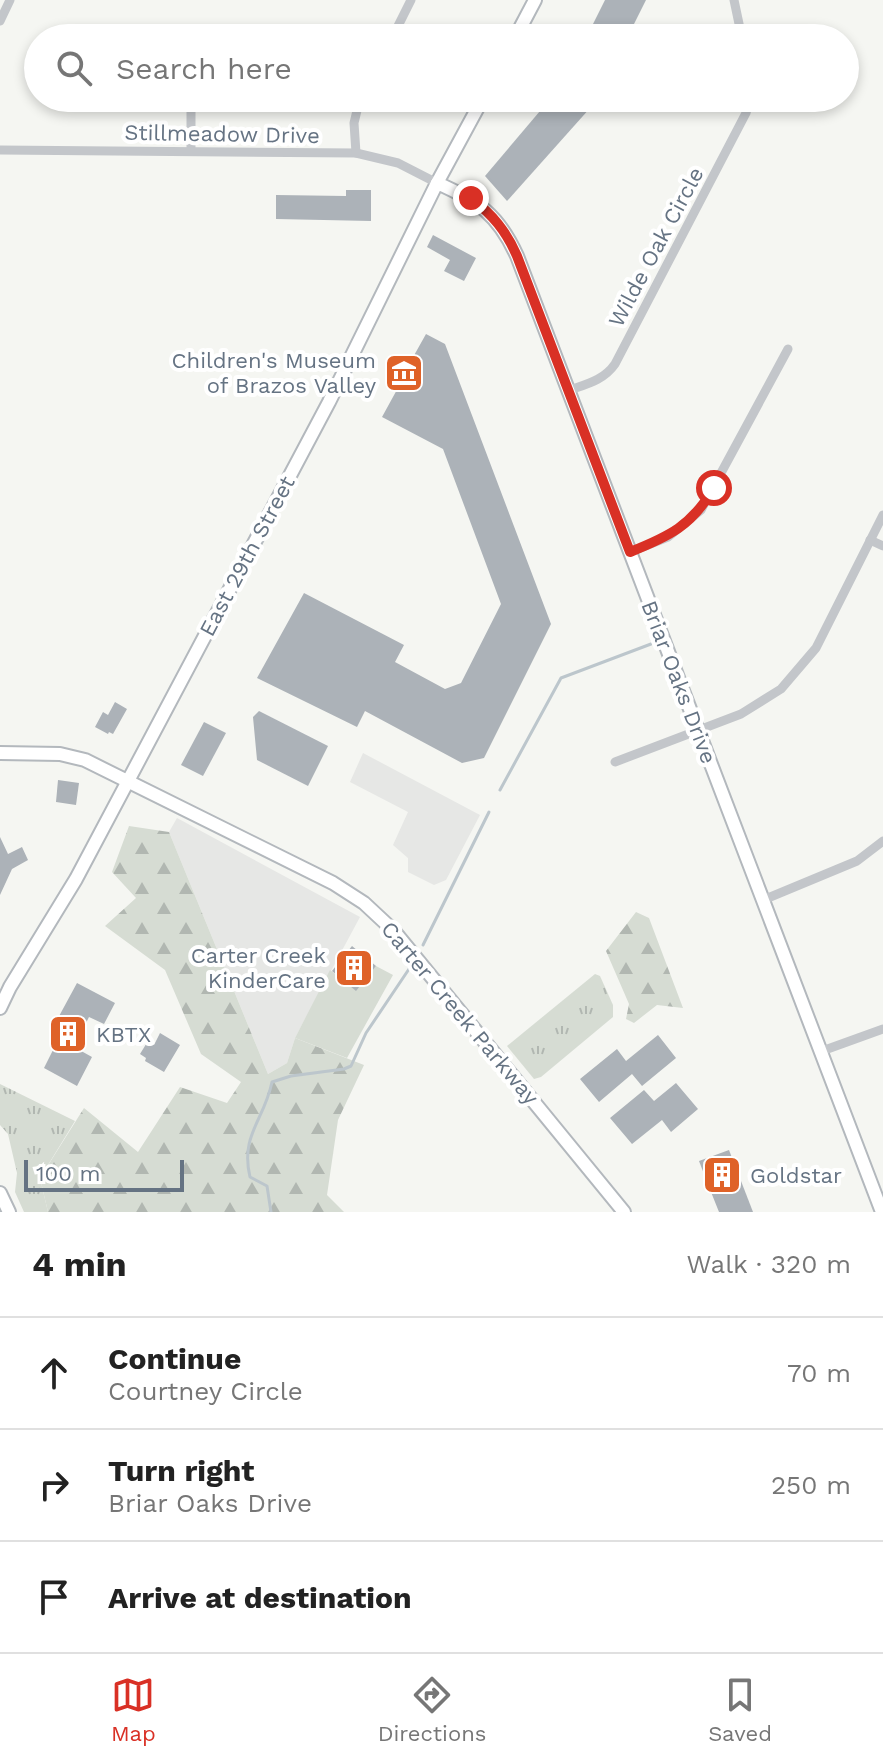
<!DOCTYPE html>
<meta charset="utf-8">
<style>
:root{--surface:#fff;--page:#f6f6f6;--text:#222;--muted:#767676;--line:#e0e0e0;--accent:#d93025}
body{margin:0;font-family:"Work Sans",sans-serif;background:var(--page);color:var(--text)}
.scale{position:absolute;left:24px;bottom:20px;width:160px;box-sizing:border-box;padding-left:8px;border:4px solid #657383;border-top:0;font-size:22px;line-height:28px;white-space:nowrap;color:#657383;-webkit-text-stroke:6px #fff;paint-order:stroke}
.stop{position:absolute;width:24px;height:24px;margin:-18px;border:6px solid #d93025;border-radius:50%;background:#fff}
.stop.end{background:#d93025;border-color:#fff;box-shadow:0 2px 8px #0008}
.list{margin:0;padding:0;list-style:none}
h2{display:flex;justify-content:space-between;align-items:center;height:104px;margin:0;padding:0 32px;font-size:34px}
h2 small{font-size:26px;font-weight:400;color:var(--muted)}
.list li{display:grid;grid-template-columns:52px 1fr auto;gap:24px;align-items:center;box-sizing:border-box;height:112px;padding:0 32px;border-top:2px solid var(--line)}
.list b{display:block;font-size:30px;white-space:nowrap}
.list p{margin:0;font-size:26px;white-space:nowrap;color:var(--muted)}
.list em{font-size:26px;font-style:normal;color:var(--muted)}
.icon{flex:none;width:44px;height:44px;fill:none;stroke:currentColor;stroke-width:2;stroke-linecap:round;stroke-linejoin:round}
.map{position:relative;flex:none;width:883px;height:1212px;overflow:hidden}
.search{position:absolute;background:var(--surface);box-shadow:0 4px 12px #0003;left:24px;right:24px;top:24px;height:88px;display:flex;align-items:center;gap:20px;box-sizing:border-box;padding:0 28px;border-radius:44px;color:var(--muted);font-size:30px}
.sheet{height:440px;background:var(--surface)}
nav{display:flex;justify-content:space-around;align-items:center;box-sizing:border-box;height:112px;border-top:2px solid var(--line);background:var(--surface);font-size:22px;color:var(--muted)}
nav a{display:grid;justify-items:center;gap:4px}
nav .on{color:var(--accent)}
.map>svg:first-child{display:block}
.built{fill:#e6e7e5}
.grass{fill:url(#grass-tufts)}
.forest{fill:url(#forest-firs)}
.park{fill:#d6dcd3}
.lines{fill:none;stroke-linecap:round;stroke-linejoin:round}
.stream{stroke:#bcc6cc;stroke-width:3}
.building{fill:#acb2b8}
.secondary-casing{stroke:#b3b8bd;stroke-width:16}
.street{stroke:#c3c6ca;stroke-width:9}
.secondary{stroke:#fff;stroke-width:12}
.route{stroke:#d93025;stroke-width:10}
.labels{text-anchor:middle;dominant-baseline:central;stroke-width:8;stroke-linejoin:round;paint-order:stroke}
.street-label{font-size:22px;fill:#657383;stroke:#fff}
.poi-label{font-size:22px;fill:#657383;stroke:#fff;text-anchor:end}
</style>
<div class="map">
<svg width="883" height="1212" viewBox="0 0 883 1212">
<defs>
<pattern id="grass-tufts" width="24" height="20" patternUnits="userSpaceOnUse" patternTransform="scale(2)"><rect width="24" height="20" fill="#d6dcd3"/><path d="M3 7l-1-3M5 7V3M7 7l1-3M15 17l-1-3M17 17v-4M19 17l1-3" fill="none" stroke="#b1b7b1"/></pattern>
<pattern id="forest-firs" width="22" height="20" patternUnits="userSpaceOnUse" patternTransform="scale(2)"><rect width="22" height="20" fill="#d6dcd3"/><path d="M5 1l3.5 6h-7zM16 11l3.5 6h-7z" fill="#b1b7b1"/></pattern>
</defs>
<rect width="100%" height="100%" fill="#f5f6f2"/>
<g class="built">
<polygon points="363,753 480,815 446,880 434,885 408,872 408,858 393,845 408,812 350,782"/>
<polygon points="177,818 360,917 295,1038 287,1063 268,1074 169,832"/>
</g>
<g class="grass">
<polygon points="595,974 600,976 613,1005 613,1017 541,1077 534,1079 507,1046"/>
<polygon points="0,1084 75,1121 40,1178 48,1212 24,1212 15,1192 17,1173 8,1134 0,1125"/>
</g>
<g class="forest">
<polygon points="129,826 169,832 268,1074 287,1063 295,1038 364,1065 338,1120 327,1195 344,1212 48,1212 40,1178 84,1108 138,1152 180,1087 227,1103 241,1082 201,1054 165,970 105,926 136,898 112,872"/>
<polygon points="636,912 649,918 683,1008 657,1005 634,1023 626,1019 629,1004 606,951"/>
</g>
<polygon class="park" points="376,966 393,975 347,1058 295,1038 330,970 356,990"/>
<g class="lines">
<g class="stream">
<polyline points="500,790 561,678 651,644"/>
<polyline points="423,945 489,812"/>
<path d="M271,1212L267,1186L250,1177C240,1135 264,1121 272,1082L291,1076L344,1069L351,1066L366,1033L409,969"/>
</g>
</g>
<g class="building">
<polygon points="605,0 646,0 627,38 586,38"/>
<polygon points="551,98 599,98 507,201 485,176"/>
<polygon points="346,190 371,190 371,221 276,219 276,195 346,196"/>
<polygon points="433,235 476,258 464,281 444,271 450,260 427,247"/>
<polygon points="426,334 445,344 551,624 484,758 462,763 365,711 357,727 257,678 304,593 404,645 395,662 445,689 461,683 501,604 443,449 382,417 399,386 393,383 391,373 398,360 406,357 412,359"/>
<polygon points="115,702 127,709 113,734 109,732 108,734 95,727 103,712 108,715"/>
<polygon points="259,711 328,746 308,786 257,760 253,717"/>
<polygon points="204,722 226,733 203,776 181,765"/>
<polygon points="58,780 79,783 76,805 56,802"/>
<polygon points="0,837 8,854 22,847 28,860 12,869 0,895"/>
<polygon points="352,946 376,966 356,991 332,971"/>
<polygon points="77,983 115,1003 104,1024 89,1017 74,1047 92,1057 77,1086 44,1068 60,1036 51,1031"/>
<polygon points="160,1033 180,1045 164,1072 145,1061 146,1058 140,1054 148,1041 154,1045"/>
<polygon points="658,1035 676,1058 642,1086 632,1074 599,1102 580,1079 617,1049 626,1061"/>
<polygon points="676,1083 698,1109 671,1132 662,1120 632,1144 610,1118 644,1090 654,1101"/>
<polygon points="729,1150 753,1212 719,1212 711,1192 699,1161"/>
</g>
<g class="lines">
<g class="secondary-casing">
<g id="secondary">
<polyline points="515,38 535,0"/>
<path d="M437,183C478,201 498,214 517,256L882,1212"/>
<polyline points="0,753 60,754 85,760 333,883 364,903 394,931 624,1212"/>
<polyline points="0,1008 10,987 76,879 329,402 437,183 483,98"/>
<polyline points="0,1193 9,1212"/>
</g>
</g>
<g class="street">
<polyline points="734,0 742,38"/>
<polyline points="0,21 10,0"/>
<polyline points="392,38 411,0"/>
<polyline points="191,98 191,151"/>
<polyline points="0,150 356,153 398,163 437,183"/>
<polyline points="356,153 354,123 360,98"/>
<path d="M570,390C587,384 604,380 615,364L746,113L750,98"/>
<polyline points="870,540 883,546"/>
<polyline points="630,552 668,537 701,510 788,349"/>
<polyline points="615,762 741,714 781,689 816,648 883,515"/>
<polyline points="763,900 857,861 883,841"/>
<polyline points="822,1051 883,1029"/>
</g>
<use href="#secondary" class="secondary"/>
</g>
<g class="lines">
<path class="route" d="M471,198C493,215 506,231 517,256L630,552C670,536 691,526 714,488"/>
</g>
<defs>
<g id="museum-square" transform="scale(2)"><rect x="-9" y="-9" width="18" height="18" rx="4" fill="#df6228" stroke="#fff"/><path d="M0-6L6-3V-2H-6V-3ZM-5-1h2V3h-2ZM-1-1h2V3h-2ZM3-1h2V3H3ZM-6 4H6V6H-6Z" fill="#fff"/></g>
<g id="building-square" transform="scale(2)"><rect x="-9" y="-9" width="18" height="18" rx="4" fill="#df6228" stroke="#fff"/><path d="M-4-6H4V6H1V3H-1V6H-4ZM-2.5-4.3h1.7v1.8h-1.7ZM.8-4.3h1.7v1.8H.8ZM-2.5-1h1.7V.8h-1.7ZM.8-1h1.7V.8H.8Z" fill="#fff"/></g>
</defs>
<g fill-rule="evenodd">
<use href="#museum-square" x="404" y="373"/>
<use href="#building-square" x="354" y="968"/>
<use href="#building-square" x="68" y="1034"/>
<use href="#building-square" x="722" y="1175"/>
</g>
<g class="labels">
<g class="street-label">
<text transform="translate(222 134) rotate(1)">Stillmeadow Drive</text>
<text transform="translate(656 247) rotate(-62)">Wilde Oak Circle</text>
<text transform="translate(247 556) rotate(-62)">East 29th Street</text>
<text transform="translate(679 682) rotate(69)">Briar Oaks Drive</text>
<text transform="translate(460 1013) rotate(50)">Carter Creek Parkway</text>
</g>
<g class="poi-label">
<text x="376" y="360">Children's Museum<tspan x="376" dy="25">of Brazos Valley</tspan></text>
<text x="326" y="955">Carter Creek<tspan x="326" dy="25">KinderCare</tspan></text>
<text x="96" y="1034" text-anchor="start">KBTX</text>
<text x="750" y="1175" text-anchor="start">Goldstar</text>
</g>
</g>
</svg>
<div class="scale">100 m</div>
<div class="stop" style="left:714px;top:488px"></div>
<div class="stop end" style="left:471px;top:198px"></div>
<div class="search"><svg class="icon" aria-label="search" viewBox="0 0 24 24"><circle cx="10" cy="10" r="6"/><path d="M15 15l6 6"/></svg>Search here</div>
</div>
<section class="sheet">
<h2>4 min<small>Walk · 320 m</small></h2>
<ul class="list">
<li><svg class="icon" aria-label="ahead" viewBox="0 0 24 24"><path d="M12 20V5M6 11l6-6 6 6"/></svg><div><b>Continue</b><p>Courtney Circle</p></div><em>70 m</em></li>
<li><svg class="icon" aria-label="right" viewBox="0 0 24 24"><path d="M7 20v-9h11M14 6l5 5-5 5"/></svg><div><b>Turn right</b><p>Briar Oaks Drive</p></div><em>250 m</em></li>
<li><svg class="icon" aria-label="arrive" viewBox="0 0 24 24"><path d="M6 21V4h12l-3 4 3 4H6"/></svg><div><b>Arrive at destination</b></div></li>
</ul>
</section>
<nav>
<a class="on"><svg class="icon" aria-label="map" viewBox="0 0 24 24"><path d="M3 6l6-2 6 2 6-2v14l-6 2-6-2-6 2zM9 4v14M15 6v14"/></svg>Map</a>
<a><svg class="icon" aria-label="directions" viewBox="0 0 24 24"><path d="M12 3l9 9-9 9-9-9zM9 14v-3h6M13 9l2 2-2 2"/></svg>Directions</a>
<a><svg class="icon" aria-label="saved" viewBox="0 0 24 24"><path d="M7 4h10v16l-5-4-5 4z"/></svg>Saved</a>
</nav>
